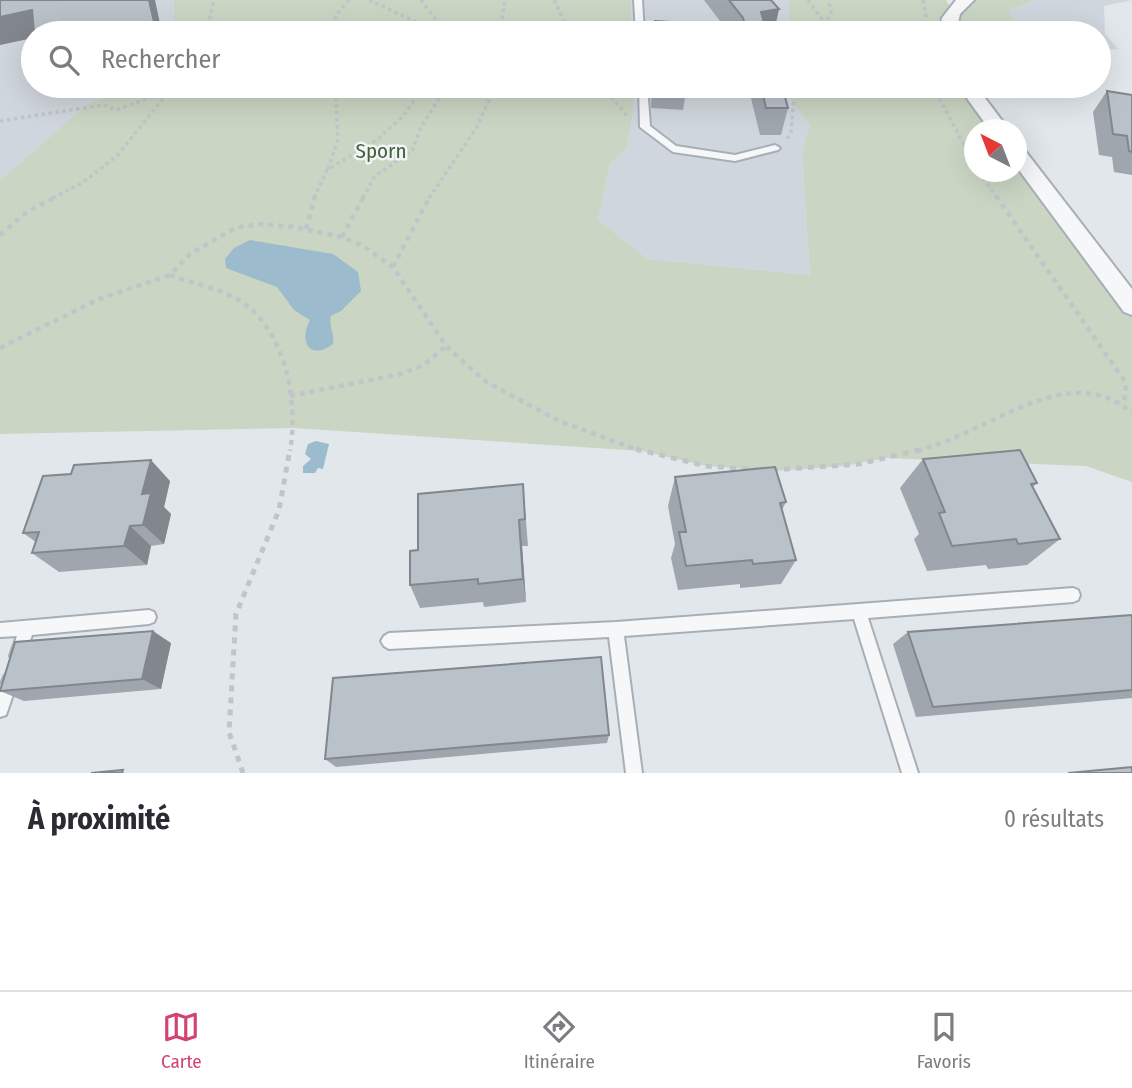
<!DOCTYPE html>
<html lang="fr">
<meta charset="utf-8">
<style>
:root{--surface:#fff;--page:#f2f2f3;--text:#2b2b33;--muted:#7c7c81;--line:#e1e1e2;--accent:#d44370}
body{margin:0;font-family:"Fira Sans Condensed",sans-serif;background:var(--page);color:var(--text)}
.compass{position:absolute;left:964px;top:119px;width:63px;height:63px;border-radius:50%;background:var(--surface);box-shadow:0 7px 28px #0002;rotate:318deg}
.list{margin:0;padding:0;list-style:none}
h2{display:flex;justify-content:space-between;align-items:center;height:91px;margin:0;padding:0 28px;font-size:30px}
h2 small{font-size:23px;font-weight:400;color:var(--muted)}
.icon{flex:none;width:38px;height:38px;fill:none;stroke:currentColor;stroke-width:2;stroke-linecap:round;stroke-linejoin:round}
.map{position:relative;flex:none;width:1132px;height:773px;overflow:hidden}
.search{position:absolute;background:var(--surface);box-shadow:0 7px 28px #0002;left:21px;right:21px;top:21px;height:77px;display:flex;align-items:center;gap:18px;box-sizing:border-box;padding:0 24px;border-radius:38px;color:var(--muted);font-size:26px}
.sheet{height:217px;background:var(--surface)}
nav{display:flex;justify-content:space-around;align-items:center;box-sizing:border-box;height:98px;border-top:2px solid var(--line);background:var(--surface);font-size:19px;color:var(--muted)}
nav a{display:grid;justify-items:center;gap:4px}
nav .on{color:var(--accent)}
.map>svg:first-child{display:block}
.built{fill:#d0d6dd}
.green{fill:#cad5c3}
.water{fill:#9cbbcc}
.lines{fill:none;stroke-linecap:round;stroke-linejoin:round}
.service-casing{stroke:#a7afb6;stroke-width:4}
.minor-casing{stroke:#a7afb6;stroke-width:4}
.path-far2{stroke:#c0c5ca;stroke-width:3.5;stroke-dasharray:3.5 3.5;stroke-linecap:butt}
.path-far1{stroke:#c0c5ca;stroke-width:4.5;stroke-dasharray:5 5;stroke-linecap:butt}
.path{stroke:#c0c5ca;stroke-width:5;stroke-dasharray:6 6;stroke-linecap:butt}
.service{fill:#f5f7f9;fill-rule:evenodd}
.minor{fill:#f5f7f9;fill-rule:evenodd}
.wall{fill:#9fa6ad}
.shaded-wall{fill:#82878d}
.building{fill:#b9c1c9;stroke:#82878d;stroke-width:2}
.labels{text-anchor:middle;dominant-baseline:central;stroke-width:5;stroke-linejoin:round;paint-order:stroke}
.far-park-label{font-size:21px;fill:#446036;stroke:#f2f5f8}
</style>
<div class="map">
<svg width="1132" height="773" viewBox="0 0 1132 773">
<rect width="100%" height="100%" fill="#e2e7eb"/>
<g class="built">
<polygon points="0,0 174,0 173,33 33,33 33,86 139,86 89,103 0,180"/>
<polygon points="631,0 789,0 791,31 789,33 632,33"/>
<polygon points="1035,0 1132,0 1104,6 1105,34 1118,49 1099,50 1099,33 1016,33 1009,10"/>
<polygon points="633,86 780,86 811,125 802,152 810,275 648,259 598,220 610,164 626,150 633,114"/>
</g>
<g class="green">
<polygon points="174,0 631,0 632,33 173,33"/>
<polygon points="789,0 946,0 952,10 966,0 1035,0 1009,10 1016,33 789,33"/>
<polygon points="139,86 633,86 633,114 626,150 610,164 598,220 648,259 810,275 802,152 810,125 780,86 967,86 1000,129 974,130 974,172 1016,172 1017,152 1132,306 1132,482 1086,466 886,458 844,466 775,471 706,466 642,451 294,428 0,434 0,180 89,103"/>
</g>
<g class="water">
<path d="M250,240L333,254L358,272L361,291L341,311L331,316C328,325 335,334 333,344C310,361 298,342 310,320L294,310L277,287L226,268L225,259L234,248Z"/>
<polygon points="316,441 329,444 323,469 318,468 315,473 303,473 303,466 311,459 305,454 308,444"/>
</g>
<g class="lines">
<g class="service-casing">
<g id="service">
<polygon points="634,0 642,0 644,33 636,33"/>
<polygon points="639,86 647,86 650,126 676,146 735,155 775,145 780,148 778,150 735,161 673,152 640,127"/>
<polygon points="1073,588 1078,590 1080,595 1078,600 1073,602 868,618 918,773 902,773 854,619 624,636 642,773 626,773 609,637 389,649 384,646 381,641 384,636 389,633 616,622"/>
<polygon points="149,610 154,612 156,617 154,622 149,624 32,635 23,661 18,664 13,661 10,656 17,636 0,637 0,623"/>
<polygon points="10,672 15,675 18,680 6,715 0,717 0,686 5,675"/>
</g>
</g>
<g class="minor-casing">
<g id="minor">
<polygon points="956,0 974,0 960,14 956,33 940,33 942,18"/>
<polygon points="958,86 976,86 1009,130 990,130"/>
<polygon points="1016,146 1023,148 1132,289 1132,315 1124,312 1016,166"/>
</g>
</g>
<g class="path-far2">
<polyline points="369,0 427,27 434,33"/>
<polyline points="421,0 446,33"/>
<polyline points="554,0 570,33"/>
<polyline points="808,0 827,26"/>
<polyline points="923,0 927,23"/>
<polyline points="206,33 214,0"/>
<polyline points="331,33 336,15 349,0"/>
<polyline points="500,33 505,0"/>
<polyline points="823,33 831,11 828,0"/>
<polyline points="602,86 628,117"/>
<polyline points="933,86 974,164"/>
<polyline points="0,121 104,105 116,110 169,91"/>
<polyline points="787,139 791,132 795,86"/>
<polyline points="328,169 338,139 335,86"/>
<polyline points="979,172 997,198"/>
<polyline points="53,198 82,183 117,156 173,86"/>
<polyline points="314,198 327,170 377,140 403,116 424,86"/>
<polyline points="363,198 375,176 412,151 421,127 440,97 442,86"/>
<polyline points="429,198 477,127 495,86"/>
</g>
<g class="path-far1">
<polyline points="996,196 1126,383 1124,405"/>
<polyline points="306,229 315,196"/>
<polyline points="0,235 27,212 57,196"/>
<polyline points="342,237 364,196"/>
<polyline points="393,267 430,196"/>
<path d="M170,275C191,283 217,288 237,299C285,326 299,401 290,451"/>
<polyline points="0,348 99,299 170,275 190,254 235,228 259,224 293,227 342,237 363,246 393,267 446,346 485,381 559,421 641,451"/>
<polyline points="290,396 400,374 424,365 446,346"/>
<path d="M917,451C940,444 961,435 982,425C1031,403 1084,372 1132,413"/>
</g>
<g class="path">
<polyline points="636,449 706,466 760,470"/>
<polyline points="772,470 859,464 923,449"/>
<polyline points="243,773 229,732 236,614 279,510 290,449"/>
</g>
<use href="#service" class="service"/>
<use href="#minor" class="minor"/>
</g>
<g class="wall">
<polygon points="704,0 771,0 774,33 729,33"/>
<polygon points="652,86 687,86 683,110 651,108"/>
<polygon points="748,86 782,86 788,108 781,135 760,135"/>
<polygon points="1107,91 1132,95 1132,175 1114,172 1112,157 1099,155 1093,112"/>
<polygon points="923,459 1037,483 1033,487 1060,539 1027,565 988,569 986,565 927,571 914,539 919,534 900,488"/>
<polygon points="675,477 786,502 782,510 796,560 781,584 740,588 740,584 678,590 671,558 675,544 668,506"/>
<polygon points="170,481 164,507 171,514 164,544 151,546 147,565 59,572 32,553 36,542 23,533"/>
<polygon points="523,484 528,546 522,546 526,602 484,607 483,602 420,608 410,585 418,550"/>
<polygon points="1132,615 1132,698 916,717 893,644 908,632"/>
<polygon points="171,643 161,689 24,701 0,691"/>
<polygon points="609,735 607,743 336,767 325,759"/>
</g>
<g class="shaded-wall">
<polygon points="149,0 155,0 162,33 134,33 132,26"/>
<polygon points="779,9 774,33 757,33 761,12"/>
<polygon points="32,10 45,33 33,33 33,38 0,45 0,17"/>
<polygon points="83,86 112,86 87,91"/>
<polygon points="151,460 170,481 164,507 171,514 164,544 143,525 142,494"/>
<polygon points="519,520 522,546 526,602 523,579"/>
<polygon points="130,526 151,546 147,565 124,546"/>
<polygon points="153,631 171,643 161,689 142,679"/>
</g>
<g class="building">
<polygon points="0,0 149,0 154,22 132,26 134,33 39,33 39,31 34,32 32,10 0,17"/>
<polygon points="729,0 771,0 779,9 761,12 767,33 747,33 743,18"/>
<polygon points="655,21 688,23 688,33 655,33"/>
<polygon points="761,86 782,86 788,108 766,108"/>
<polygon points="1107,91 1132,95 1132,152 1129,151 1127,136 1113,134"/>
<polygon points="1020,450 1037,483 1031,484 1060,539 1018,544 1016,539 952,546 939,513 945,512 923,459"/>
<polygon points="151,460 142,494 151,493 143,525 130,526 124,546 32,553 39,532 23,533 43,476 71,474 74,465"/>
<polygon points="775,467 786,502 780,503 796,560 753,564 752,560 686,566 679,532 686,532 675,477"/>
<polygon points="523,484 525,519 519,520 523,579 478,584 478,579 410,585 410,551 418,550 418,494"/>
<polygon points="1132,615 1132,690 933,707 908,632"/>
<polygon points="153,631 142,679 0,691 15,642"/>
<polygon points="601,657 609,735 325,759 333,678"/>
<polygon points="1132,767 1132,773 1068,773"/>
<polygon points="123,770 122,773 91,773"/>
</g>
<g class="labels">
<g class="far-park-label">
<text x="381" y="151">Sporn</text>
</g>
</g>
</svg>
<svg class="compass" viewBox="-18 -18 36 36"><path d="M0-13l5 13h-10z" fill="#e53935"/><path d="M0 13l5-13h-10z" fill="#7c7c81"/></svg>
<div class="search"><svg class="icon" aria-label="search" viewBox="0 0 24 24"><circle cx="10" cy="10" r="6"/><path d="M15 15l6 6"/></svg>Rechercher</div>
</div>
<section class="sheet">
<h2>À proximité<small>0 résultats</small></h2>
<ul class="list">
</ul>
</section>
<nav>
<a class="on"><svg class="icon" aria-label="map" viewBox="0 0 24 24"><path d="M3 6l6-2 6 2 6-2v14l-6 2-6-2-6 2zM9 4v14M15 6v14"/></svg>Carte</a>
<a><svg class="icon" aria-label="directions" viewBox="0 0 24 24"><path d="M12 3l9 9-9 9-9-9zM9 14v-3h6M13 9l2 2-2 2"/></svg>Itinéraire</a>
<a><svg class="icon" aria-label="saved" viewBox="0 0 24 24"><path d="M7 4h10v16l-5-4-5 4z"/></svg>Favoris</a>
</nav>
